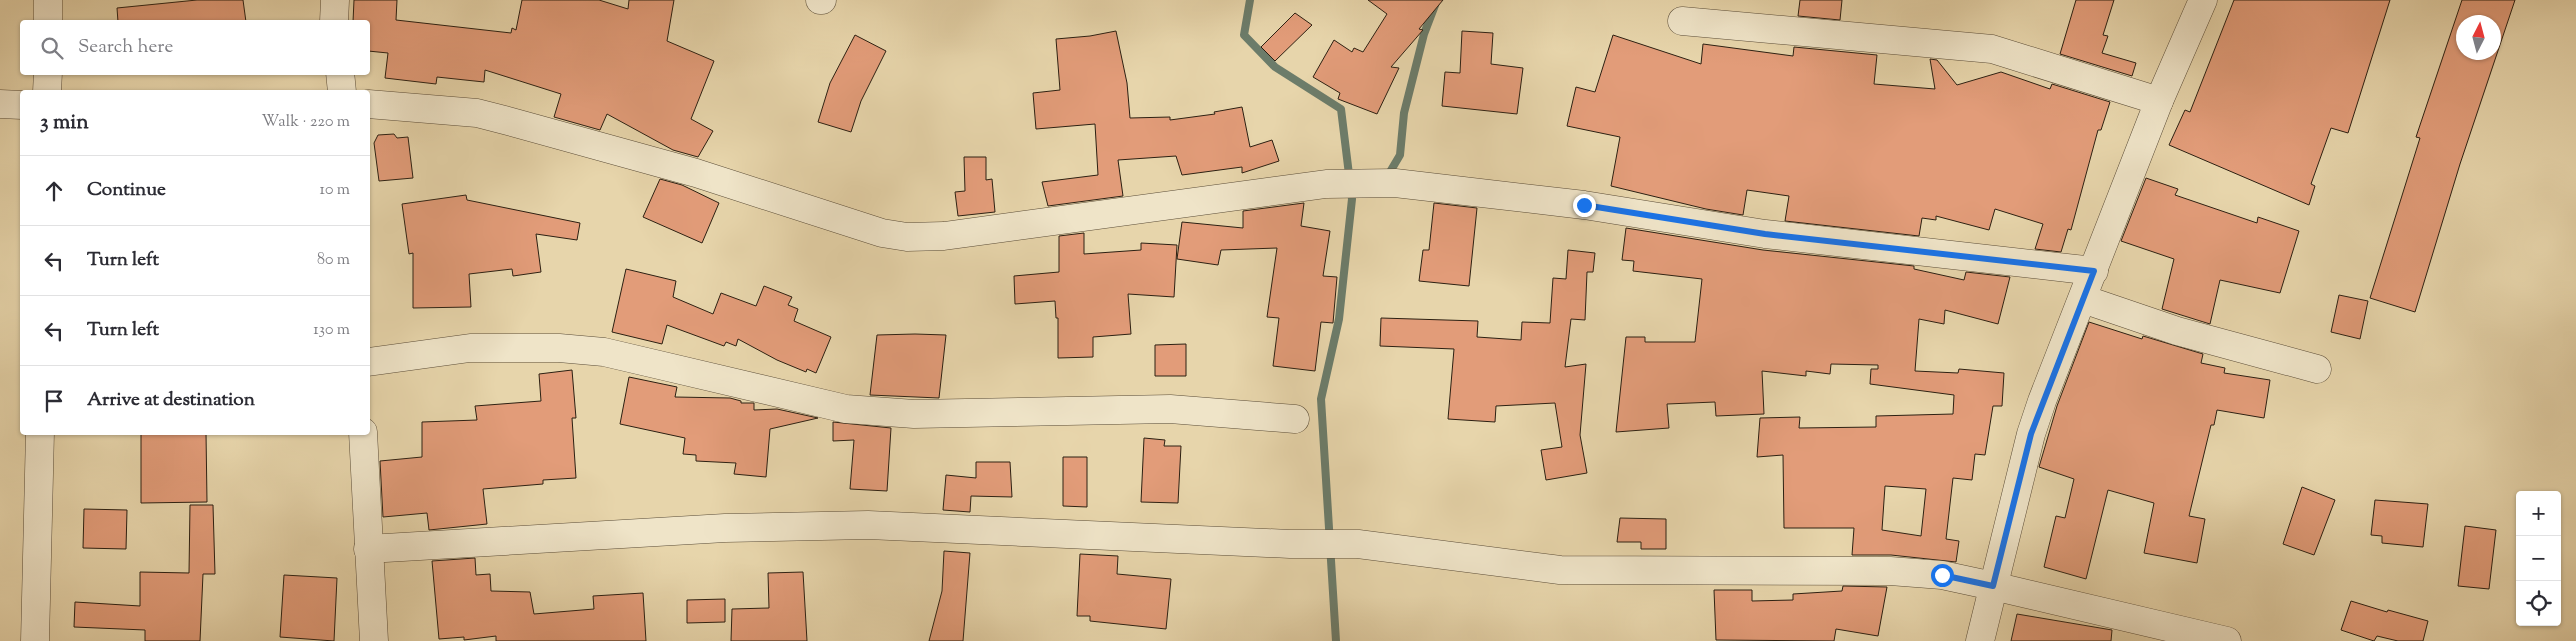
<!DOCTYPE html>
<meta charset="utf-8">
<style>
:root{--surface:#fff;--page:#f2f2f3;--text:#2b2b33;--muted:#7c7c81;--line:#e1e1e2}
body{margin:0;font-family:"Sorts Mill Goudy",serif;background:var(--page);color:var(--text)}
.controls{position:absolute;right:15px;bottom:15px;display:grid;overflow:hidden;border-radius:5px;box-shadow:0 1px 4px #0004}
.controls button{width:45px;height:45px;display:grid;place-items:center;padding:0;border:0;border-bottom:1px solid var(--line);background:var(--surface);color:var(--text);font:25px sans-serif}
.compass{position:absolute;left:2456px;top:15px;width:45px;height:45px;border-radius:50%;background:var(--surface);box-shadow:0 1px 4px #0004;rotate:6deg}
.stop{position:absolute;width:15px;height:15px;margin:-11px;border:4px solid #1a73e8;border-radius:50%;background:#fff}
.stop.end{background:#1a73e8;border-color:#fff;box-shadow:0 1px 5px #0008}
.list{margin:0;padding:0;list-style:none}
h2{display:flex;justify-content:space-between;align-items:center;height:65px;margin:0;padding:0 20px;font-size:21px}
h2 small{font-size:16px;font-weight:400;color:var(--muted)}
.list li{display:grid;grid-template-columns:32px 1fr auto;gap:15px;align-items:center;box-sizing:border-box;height:70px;padding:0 20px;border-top:1px solid var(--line)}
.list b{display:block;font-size:19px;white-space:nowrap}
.list em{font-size:16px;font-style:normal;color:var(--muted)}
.icon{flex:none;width:28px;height:28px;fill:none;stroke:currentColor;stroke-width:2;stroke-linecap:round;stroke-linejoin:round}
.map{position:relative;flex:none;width:2576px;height:641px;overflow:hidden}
.search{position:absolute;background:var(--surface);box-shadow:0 1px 4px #0004;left:20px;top:20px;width:350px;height:55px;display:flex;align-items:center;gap:12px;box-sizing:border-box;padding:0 18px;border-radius:5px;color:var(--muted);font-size:19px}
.panel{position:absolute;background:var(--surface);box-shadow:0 1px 4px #0004;left:20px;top:90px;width:350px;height:345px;border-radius:5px}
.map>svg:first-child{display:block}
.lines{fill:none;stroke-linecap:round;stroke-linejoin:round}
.stream{stroke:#6c7c6a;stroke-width:8}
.building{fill:#e29c79;stroke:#2c2012;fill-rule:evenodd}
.minor-casing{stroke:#5b4d38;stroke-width:29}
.minor{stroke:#efe4c8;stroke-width:28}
.route{stroke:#1a73e8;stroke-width:6}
</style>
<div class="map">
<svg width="2576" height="641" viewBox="0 0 2576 641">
<rect width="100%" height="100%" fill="#e7d5ab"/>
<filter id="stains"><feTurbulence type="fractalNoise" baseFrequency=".004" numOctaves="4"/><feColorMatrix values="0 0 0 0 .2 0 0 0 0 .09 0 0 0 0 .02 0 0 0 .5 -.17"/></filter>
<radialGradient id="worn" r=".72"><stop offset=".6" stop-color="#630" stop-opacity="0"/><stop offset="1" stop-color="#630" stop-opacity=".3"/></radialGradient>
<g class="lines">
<g class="stream">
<polyline points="1250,0 1244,35 1275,67 1341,109 1352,199 1339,319 1321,399 1336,641"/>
<polyline points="1387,177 1400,155 1404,113 1424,34 1437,0"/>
</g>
</g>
<g class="building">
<polygon points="197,0 243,0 246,22 118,22 117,8"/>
<polygon points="354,0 397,0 396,20 511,33 512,28 516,30 522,0 599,0 628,9 629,0 674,0 667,41 714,61 691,119 713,131 698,157 673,150 607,114 600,130 554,117 561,94 485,70 484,82 437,77 436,84 385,78 388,53 368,51 368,22 353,22"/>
<polygon points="1368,0 1443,0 1419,29 1423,30 1391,67 1399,68 1377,114 1338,99 1340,93 1313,77 1334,40 1352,52 1354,48 1363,52 1387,14"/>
<polygon points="1800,0 1842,0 1840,20 1798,16"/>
<polygon points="2076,0 2114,0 2103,35 2108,36 2102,53 2136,63 2132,76 2060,54"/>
<polygon points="2234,0 2390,0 2348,133 2331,128 2311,184 2315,186 2309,205 2169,145 2185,110 2190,112"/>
<path d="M2462,0H2515L2460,164L2415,312L2370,298L2420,138L2416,137ZM2464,22H2494V52H2464Z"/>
<polygon points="1295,13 1312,25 1275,61 1261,47"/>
<polygon points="1116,31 1127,83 1130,118 1170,117 1170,120 1215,114 1214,112 1242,107 1250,147 1272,140 1279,161 1242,173 1242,167 1182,175 1176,156 1118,160 1123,196 1048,206 1042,182 1098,175 1095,124 1036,129 1033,93 1060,90 1056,39 1090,36"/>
<polygon points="1462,31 1493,33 1491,64 1523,68 1517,114 1442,106 1445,72 1460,73"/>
<polygon points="855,35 886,51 861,101 851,132 818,122 830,83"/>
<polygon points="1613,35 1701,64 1703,44 1793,56 1794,47 1877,55 1874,84 1935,89 1930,59 1937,60 1957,85 2001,72 2050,89 2052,84 2110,102 2101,130 2098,130 2071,230 2068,229 2061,252 2035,249 2043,224 1995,209 1989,230 1936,216 1936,220 1922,218 1919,236 1785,221 1789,196 1747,190 1743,215 1706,209 1611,186 1620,137 1567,126 1576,87 1595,92"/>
<polygon points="394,134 397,138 408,137 413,178 379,181 374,143 378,135"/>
<polygon points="964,157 986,157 986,180 992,179 995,212 958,216 955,192 965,191"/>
<polygon points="2146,178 2178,189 2175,195 2257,223 2258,217 2299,231 2280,293 2220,280 2210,324 2162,309 2174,259 2121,241"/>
<polygon points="660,179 682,185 719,203 702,243 643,217"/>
<polygon points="466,195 467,200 580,223 577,240 536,234 541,272 513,276 512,269 469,274 471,307 413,308 413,253 409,254 402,204"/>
<polygon points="1304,203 1301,226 1330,231 1323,276 1337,277 1333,323 1321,322 1315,371 1273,366 1279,318 1267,317 1277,248 1221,250 1218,265 1177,259 1182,222 1243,228 1243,211"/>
<polygon points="1434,203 1477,208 1469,286 1419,281 1423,250 1429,250"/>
<path d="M1626,228L1763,250L1914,266V269L1964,280L1966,272L2010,277L1998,324L1945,310L1944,324L1919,319L1915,371L1958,373L1959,369L2004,373L2002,406H1993L1985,455L1975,454L1972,480L1953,478L1946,539L1959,541L1956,562L1891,555H1852L1854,528H1784L1783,455L1757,457L1760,418L1800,417L1799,428L1876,427V416L1953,414L1954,395L1870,384L1871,369H1878V365L1831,364L1830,374L1806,371V376L1762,371L1764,414L1716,416L1715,402L1667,404L1669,428L1616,432L1626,337H1645V342H1695L1702,279L1633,271L1634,261L1622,260ZM1885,486L1926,489L1921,536L1882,530Z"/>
<polygon points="1084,233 1084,254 1141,250 1141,243 1177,245 1174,297 1128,294 1131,334 1093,337 1093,357 1058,358 1058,318 1056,318 1055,301 1015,304 1014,276 1059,272 1059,236"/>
<polygon points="1568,250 1595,253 1593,272 1587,272 1585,320 1571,319 1565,367 1586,364 1580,435 1587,473 1546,480 1541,450 1562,447 1555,403 1496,406 1495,422 1448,419 1454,349 1380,346 1381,318 1478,321 1477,337 1521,340 1522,322 1550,323 1553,278 1566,279"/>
<polygon points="626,269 676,281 673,297 713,314 721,293 756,306 764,286 792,297 788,305 798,309 794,321 831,337 816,373 807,369 806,372 777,360 738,339 736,346 726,342 724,346 667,325 662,344 612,332"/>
<polygon points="2339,295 2368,301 2360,339 2331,332"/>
<polygon points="2089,322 2142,339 2143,336 2203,354 2201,363 2225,368 2224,373 2270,380 2264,418 2217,410 2214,425 2211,425 2189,516 2205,519 2197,563 2144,553 2154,503 2108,490 2086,579 2044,567 2056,516 2065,518 2074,479 2039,467 2057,406"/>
<polygon points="915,334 946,335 939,398 870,395 877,335"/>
<polygon points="1186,344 1186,376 1155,376 1155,345"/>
<polygon points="572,370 576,418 572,418 576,478 543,480 543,484 483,489 487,524 429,530 427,513 383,517 380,461 422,457 422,422 477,420 475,406 541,401 539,374"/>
<polygon points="629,377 677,387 675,397 730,398 741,401 741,403 754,403 754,410 777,409 818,418 770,429 766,477 734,474 736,463 696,461 696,455 683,454 685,438 620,424"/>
<polygon points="833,422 891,428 887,491 850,489 854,440 833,441"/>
<polygon points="141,433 206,433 207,502 141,503"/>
<polygon points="1144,438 1165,440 1164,446 1181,446 1178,503 1141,502"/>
<polygon points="1063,457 1087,457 1087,507 1063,506"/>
<polygon points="976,462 1010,462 1012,497 971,496 970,512 943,510 946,475 976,478"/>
<polygon points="2302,487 2335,500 2314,555 2283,544"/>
<polygon points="2375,500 2428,504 2423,547 2382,543 2382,536 2371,535"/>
<polygon points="190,505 213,505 215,574 203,574 200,641 145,641 145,630 74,627 75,602 140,606 140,572 189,573"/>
<polygon points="84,509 127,510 126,549 83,548"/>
<polygon points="1620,518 1666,519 1666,549 1641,549 1641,542 1617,542"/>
<polygon points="2465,526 2496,530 2489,589 2458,586"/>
<polygon points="944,551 970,553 963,641 929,641 942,591"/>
<polygon points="1080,554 1118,556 1117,574 1171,579 1166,629 1090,621 1090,616 1077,616"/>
<polygon points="475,558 476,575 490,574 491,591 530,592 534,614 594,609 593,596 643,593 646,641 496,641 496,636 464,640 464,637 439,639 432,561"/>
<polygon points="803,572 807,641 731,641 732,609 769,608 768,573"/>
<polygon points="284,575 337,578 334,641 280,637"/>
<polygon points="1843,586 1887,587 1878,636 1836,629 1834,641 1716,640 1714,590 1752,590 1752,601 1793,600 1793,594 1842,591"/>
<polygon points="725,599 725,622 687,623 687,600"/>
<polygon points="2351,601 2387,612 2388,610 2428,621 2423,641 2398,641 2377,636 2374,641 2341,630"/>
<polygon points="2017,614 2112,630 2111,641 2011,641"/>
</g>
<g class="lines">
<g class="minor-casing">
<g id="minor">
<polyline points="820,0 822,0"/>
<polyline points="1682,21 1992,49 2159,101"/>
<polyline points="48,22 48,0"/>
<polyline points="334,22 335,0"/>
<polyline points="340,72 342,92"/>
<polyline points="47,92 48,72"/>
<polyline points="0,104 22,105"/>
<polyline points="368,104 477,113 508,121 696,173 882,233 907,237 944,236 1326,184 1395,183 1584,205 1765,234 2094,271"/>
<polyline points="2083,299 2177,331 2317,369"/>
<polyline points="368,362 470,348 559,348 604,352 846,409 914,414 1170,409 1295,419"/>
<polyline points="363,432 374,641"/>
<polyline points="368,549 725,528 868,525 1290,544 1358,544 1560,570 1890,571 1942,575 1993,586 2227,641"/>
<polyline points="35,641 40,432"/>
<polyline points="1980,641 2031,434 2042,401 2159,101 2203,0"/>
</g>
</g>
<use href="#minor" class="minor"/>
</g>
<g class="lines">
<polyline class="route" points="1584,205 1765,234 2094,271 2031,434 1993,586 1942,575"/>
</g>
<rect width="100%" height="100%" filter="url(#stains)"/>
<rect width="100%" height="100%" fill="url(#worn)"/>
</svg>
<div class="controls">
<button>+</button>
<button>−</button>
<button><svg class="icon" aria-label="locate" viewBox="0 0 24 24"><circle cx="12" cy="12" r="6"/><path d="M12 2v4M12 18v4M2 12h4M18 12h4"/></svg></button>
</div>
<svg class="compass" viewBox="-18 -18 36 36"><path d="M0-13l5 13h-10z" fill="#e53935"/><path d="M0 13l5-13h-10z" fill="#7c7c81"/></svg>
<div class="stop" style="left:1942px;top:575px"></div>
<div class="stop end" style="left:1584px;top:205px"></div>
<div class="search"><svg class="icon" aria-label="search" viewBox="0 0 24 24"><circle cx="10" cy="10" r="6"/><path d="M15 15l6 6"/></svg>Search here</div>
<section class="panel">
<h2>3 min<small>Walk · 220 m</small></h2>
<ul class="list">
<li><svg class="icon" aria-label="ahead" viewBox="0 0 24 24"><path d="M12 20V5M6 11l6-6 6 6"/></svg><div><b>Continue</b></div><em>10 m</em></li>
<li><svg class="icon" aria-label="left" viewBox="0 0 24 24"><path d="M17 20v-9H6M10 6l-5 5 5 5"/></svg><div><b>Turn left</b></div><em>80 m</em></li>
<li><svg class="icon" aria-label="left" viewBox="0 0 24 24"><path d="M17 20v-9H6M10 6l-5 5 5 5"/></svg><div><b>Turn left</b></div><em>130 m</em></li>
<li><svg class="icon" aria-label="arrive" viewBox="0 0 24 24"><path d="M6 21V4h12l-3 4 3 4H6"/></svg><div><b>Arrive at destination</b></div></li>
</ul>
</section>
</div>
